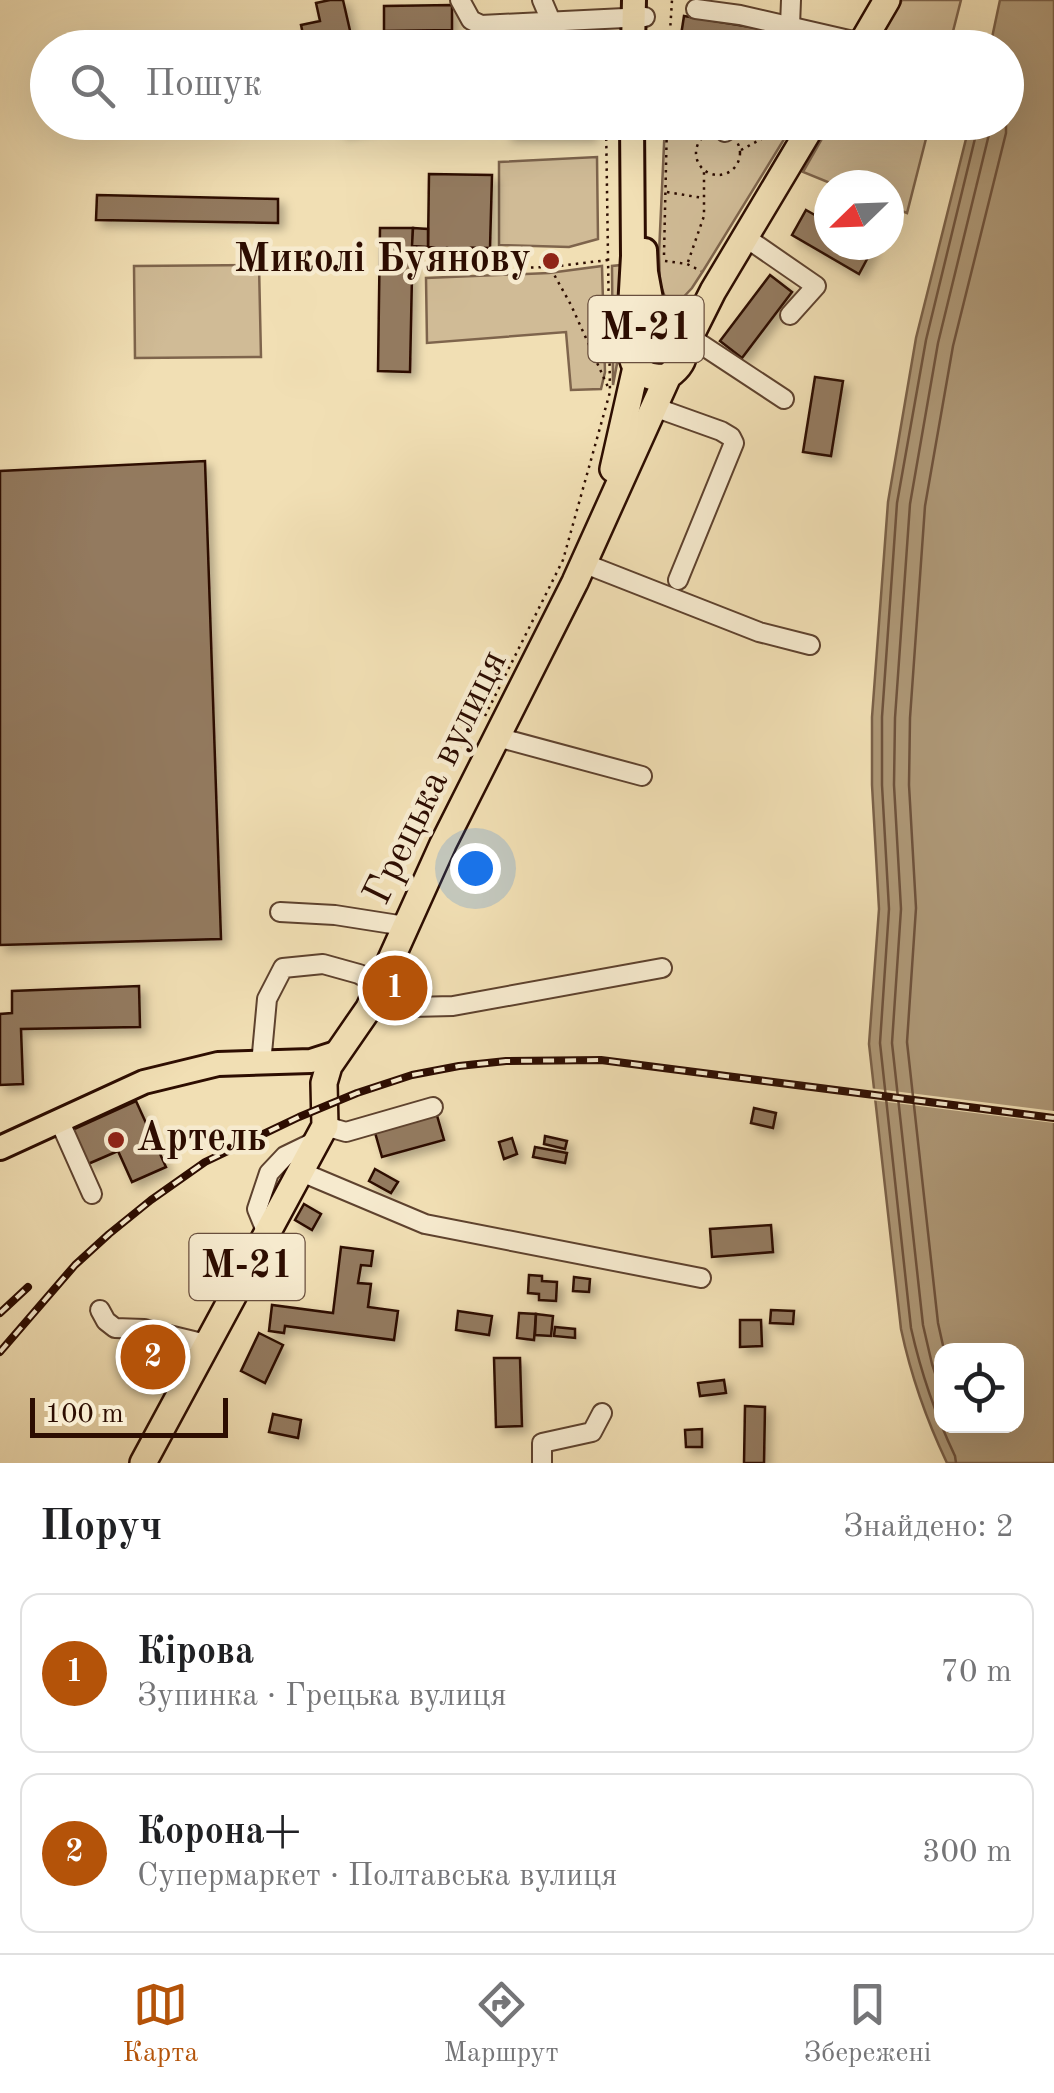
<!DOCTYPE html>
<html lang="uk">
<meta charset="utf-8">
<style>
:root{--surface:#fff;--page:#f2f2f2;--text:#202124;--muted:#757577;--line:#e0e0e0;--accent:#b45309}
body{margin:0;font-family:"Old Standard TT",serif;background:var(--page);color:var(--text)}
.controls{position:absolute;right:30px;bottom:30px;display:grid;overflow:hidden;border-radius:20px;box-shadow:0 10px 40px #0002}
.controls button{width:90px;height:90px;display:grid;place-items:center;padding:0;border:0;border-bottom:2px solid var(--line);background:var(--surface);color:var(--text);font:50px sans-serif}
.compass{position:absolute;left:814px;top:170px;width:90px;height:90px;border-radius:50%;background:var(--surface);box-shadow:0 10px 40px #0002;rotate:247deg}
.scale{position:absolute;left:30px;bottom:25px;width:198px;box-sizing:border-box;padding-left:10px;border:5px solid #2d0d01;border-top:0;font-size:28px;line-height:35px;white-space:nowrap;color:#2d0d01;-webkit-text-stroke:8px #f6eace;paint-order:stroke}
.you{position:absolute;left:475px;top:868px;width:35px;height:35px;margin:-25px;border:8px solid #fff;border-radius:50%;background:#1a73e8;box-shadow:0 0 0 15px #1a73e833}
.badge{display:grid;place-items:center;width:65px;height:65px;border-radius:50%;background:var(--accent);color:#fff;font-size:32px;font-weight:700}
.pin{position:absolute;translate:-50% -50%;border:5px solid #fff;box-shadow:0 2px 10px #0006}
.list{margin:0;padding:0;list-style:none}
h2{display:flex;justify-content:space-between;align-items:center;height:130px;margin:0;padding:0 40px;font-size:42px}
h2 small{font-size:32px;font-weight:400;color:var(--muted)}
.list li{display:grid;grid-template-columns:65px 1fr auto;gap:30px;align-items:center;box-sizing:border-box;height:160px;margin:0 20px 20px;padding:0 20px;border:2px solid var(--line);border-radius:20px}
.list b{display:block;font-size:38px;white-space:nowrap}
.list p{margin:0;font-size:32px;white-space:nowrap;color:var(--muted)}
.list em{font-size:32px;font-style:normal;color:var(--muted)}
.icon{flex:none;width:55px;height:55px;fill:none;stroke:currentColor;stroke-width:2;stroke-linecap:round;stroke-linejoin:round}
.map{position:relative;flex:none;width:1054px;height:1463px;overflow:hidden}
.search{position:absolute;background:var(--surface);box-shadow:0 10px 40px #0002;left:30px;right:30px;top:30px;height:110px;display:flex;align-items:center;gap:25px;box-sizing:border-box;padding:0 35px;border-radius:55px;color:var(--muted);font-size:38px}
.sheet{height:490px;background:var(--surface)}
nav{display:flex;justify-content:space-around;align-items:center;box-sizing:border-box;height:140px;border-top:2px solid var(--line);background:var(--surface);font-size:28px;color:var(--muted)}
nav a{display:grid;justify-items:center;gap:5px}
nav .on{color:var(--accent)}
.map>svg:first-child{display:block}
.green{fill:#d0bb96;stroke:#7e644c;stroke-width:2.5}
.water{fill:#ae9877;stroke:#7a6048;stroke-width:2.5;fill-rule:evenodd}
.pier{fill:#f1dfb4}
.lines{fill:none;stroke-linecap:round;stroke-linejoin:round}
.shore{stroke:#6e523c;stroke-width:2.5}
.building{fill:#937a5e;stroke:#2d0d01;stroke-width:2.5;filter:url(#shadow)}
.minor-casing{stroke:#5e422e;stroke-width:22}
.major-casing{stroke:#2d0d01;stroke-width:28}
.highway-casing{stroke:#2d0d01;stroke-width:30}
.path{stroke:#2d0d01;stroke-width:2.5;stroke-dasharray:2.5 5;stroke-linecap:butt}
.minor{stroke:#f6eace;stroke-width:18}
.major{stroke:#f1dfb4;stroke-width:22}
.highway{stroke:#f1dfb4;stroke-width:25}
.rail-casing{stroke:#2d0d01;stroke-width:8}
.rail{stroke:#f6eace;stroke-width:4;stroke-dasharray:11;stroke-linecap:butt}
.poi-dot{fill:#8f2418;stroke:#f6eace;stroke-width:4}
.labels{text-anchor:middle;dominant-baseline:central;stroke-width:9;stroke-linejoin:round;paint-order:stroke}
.shield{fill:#f6eace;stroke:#694f3e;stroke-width:2.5}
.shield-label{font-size:38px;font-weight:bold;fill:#2d0d01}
.poi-label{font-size:40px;font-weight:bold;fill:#2d0d01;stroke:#f6eace;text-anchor:end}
.street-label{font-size:40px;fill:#2d0d01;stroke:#f6eace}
</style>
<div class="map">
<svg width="1054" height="1463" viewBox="0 0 1054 1463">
<defs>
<filter id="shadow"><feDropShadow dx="5.5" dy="5.5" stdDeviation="5" flood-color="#0004"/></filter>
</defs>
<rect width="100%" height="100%" fill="#f1dfb4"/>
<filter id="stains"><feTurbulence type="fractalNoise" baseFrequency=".002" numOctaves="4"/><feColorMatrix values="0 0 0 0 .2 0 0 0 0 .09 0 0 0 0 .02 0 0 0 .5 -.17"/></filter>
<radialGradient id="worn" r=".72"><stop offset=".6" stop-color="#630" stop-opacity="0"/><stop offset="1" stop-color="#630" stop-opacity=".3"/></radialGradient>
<g class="green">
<polygon points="902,0 961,0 949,47 874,47"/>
<polygon points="665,123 794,123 703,271 692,288 677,304 667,302 660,284 659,253"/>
<polygon points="831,123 930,123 907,213 889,206 889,185 835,185 803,172"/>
<polygon points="597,157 598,239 569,247 499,245 499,162"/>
<polygon points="259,265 261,357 135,358 134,266"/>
<polygon points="622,265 619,353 613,385 612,266"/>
<polygon points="602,266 605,372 601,389 571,390 566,332 427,343 426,278 549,273"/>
</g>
<path class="water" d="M1000,0H1054V1463H947C926,1419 911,1376 901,1329L869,1044L879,909L872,785V717L888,502L916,338L970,123L1006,122V48L990,47ZM942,1350H1016V1426H942Z"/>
<polygon class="pier" points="869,1088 1054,1111 1054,1123 871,1100"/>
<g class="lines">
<g class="shore">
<polyline points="944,1350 938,1323 907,1042 916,908 909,785 910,718 925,506 953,346 1006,133 1006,117"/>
<polyline points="942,1394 932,1364 923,1325 892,1043 901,909 894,785 895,718 910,504 938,343 992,122"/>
<path d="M956,1463L955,1456C935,1414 921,1373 911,1328L880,1043L889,909L882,785V717L897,503L926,340L979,122"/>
</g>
</g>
<g class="building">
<polygon points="330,0 343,0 354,48 325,48 324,45 306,48 301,25 320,21 316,3"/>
<polygon points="452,5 452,30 384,31 384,6"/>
<polygon points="684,16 823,39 822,48 679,48"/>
<rect x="558" y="37" width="27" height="11"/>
<polygon points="340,122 370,122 371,126 342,132"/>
<polygon points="508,122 591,122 591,136 507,135"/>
<polygon points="429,174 492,175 490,248 428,247"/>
<polygon points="97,195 278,199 278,223 96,220"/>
<polygon points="806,210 829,223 829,245 867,245 873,248 859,274 792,235"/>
<polygon points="380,228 413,228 410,372 378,371"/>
<polygon points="413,228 428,229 428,247 412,246"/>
<polygon points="770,275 792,292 742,358 720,341"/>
<polygon points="815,377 843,381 831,456 803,452"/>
<polygon points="205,461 221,939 0,945 0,471"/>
<polygon points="139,986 140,1027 21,1029 23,1084 0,1085 0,1014 12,1013 12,991"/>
<polygon points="136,1101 166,1167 132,1182 118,1151 88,1164 72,1130"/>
<polygon points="754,1108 776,1113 773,1128 751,1123"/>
<polygon points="436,1112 444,1140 382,1157 374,1129"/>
<polygon points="545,1136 567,1141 565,1149 544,1144"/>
<polygon points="512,1138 517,1154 504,1159 499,1142"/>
<polygon points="535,1147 567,1153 565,1163 533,1157"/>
<polygon points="375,1169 398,1182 391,1193 369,1181"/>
<polygon points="304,1204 321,1214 312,1230 295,1220"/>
<polygon points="771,1225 773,1252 712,1257 710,1229"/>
<polygon points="341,1247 373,1251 371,1266 361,1265 358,1283 371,1284 368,1307 398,1311 394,1340 285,1326 284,1333 269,1331 272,1305 333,1313"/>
<polygon points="529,1275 542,1276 542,1281 557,1282 556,1301 539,1300 539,1294 528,1293"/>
<polygon points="574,1277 590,1279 589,1292 573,1291"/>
<polygon points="771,1310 794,1311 793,1324 770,1323"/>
<polygon points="458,1311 492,1316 489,1335 456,1330"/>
<polygon points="519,1313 536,1314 534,1340 517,1338"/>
<polygon points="536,1314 553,1316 551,1336 535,1335"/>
<polygon points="740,1320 761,1320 762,1346 740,1347"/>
<polygon points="555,1327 575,1329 575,1338 554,1336"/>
<polygon points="144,1332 177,1346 161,1382 129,1368"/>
<polygon points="259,1333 283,1345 265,1383 241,1371"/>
<polygon points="494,1358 520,1358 522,1426 496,1427"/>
<polygon points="724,1380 726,1393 700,1396 698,1383"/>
<polygon points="745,1406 765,1407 764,1463 744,1463"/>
<polygon points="273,1414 301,1420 298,1438 269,1432"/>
<polygon points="702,1429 702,1447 686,1447 685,1430"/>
</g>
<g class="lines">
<g class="minor-casing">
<g id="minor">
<polyline points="460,0 471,20 481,25 645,17"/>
<polyline points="542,0 551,21"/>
<polyline points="696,9 740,15 862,43"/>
<polyline points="790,26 791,0"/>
<polyline points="725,132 726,122"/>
<polyline points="745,237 816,286 790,315"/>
<polyline points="690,337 784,399"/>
<polyline points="654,407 721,431 731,437 734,443 678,580"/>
<polyline points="583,563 759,632 810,645"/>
<polyline points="497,737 642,776"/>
<polyline points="280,912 335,915 405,926"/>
<polyline points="369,1008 453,1006 662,968"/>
<polyline points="261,1064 267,999 283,968 323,964 359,974 379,985"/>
<polyline points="59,1120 92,1194"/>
<polyline points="325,1126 346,1132 433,1107"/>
<polyline points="299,1171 425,1224 701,1278"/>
<polyline points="266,1231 257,1209 269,1173 285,1156 316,1141"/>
<polyline points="100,1310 106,1321 115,1328 144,1329 206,1344"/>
<polyline points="542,1463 542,1443 592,1432 602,1413"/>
</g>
</g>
<g class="major-casing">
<g id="major">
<polyline points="633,48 634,0"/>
<polyline points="645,250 646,272 656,326"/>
<polyline points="632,344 630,308 633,256 632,122"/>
<polyline points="0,1148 144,1082 218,1064 311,1061 339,1052"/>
</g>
</g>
<g class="highway-casing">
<g id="highway">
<polyline points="859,48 887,0"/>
<polyline points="684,349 713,291 814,122"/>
<polyline points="613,469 636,367"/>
<path d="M143,1463L325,1126L324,1083L329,1066L369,1008L443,844L575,582L668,376C716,342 640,302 632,347C628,370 650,381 668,376"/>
</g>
</g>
<g class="path">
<polyline points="605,36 605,48"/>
<polyline points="669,48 672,0"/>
<polyline points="694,122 701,136"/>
<circle cx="718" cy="153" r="22"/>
<polyline points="741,150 791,123"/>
<polyline points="667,192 703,198"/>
<polyline points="664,255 667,122"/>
<polyline points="665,261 687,264 701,271"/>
<polyline points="688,262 704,216 704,172"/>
<polyline points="551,269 571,305 608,387"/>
<polyline points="426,270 550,267 608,260"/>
<polyline points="485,716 563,560 610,392 606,122"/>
</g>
<use href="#minor" class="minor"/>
<use href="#major" class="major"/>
<use href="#highway" class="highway"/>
<g class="rail-casing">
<g id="rail">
<polyline points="0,1313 28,1287"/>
<polyline points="0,1352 75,1265 109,1234 151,1200 205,1162 299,1117 357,1093 412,1075 459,1066 506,1061 601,1060 1054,1118"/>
</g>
</g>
<use href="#rail" class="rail"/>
</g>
<g class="poi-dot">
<circle cx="551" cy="261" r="10"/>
<circle cx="116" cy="1140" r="10"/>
</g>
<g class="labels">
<g class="shield">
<rect x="588.5" y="296" width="115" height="66" rx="8"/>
<rect x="189.5" y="1234" width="115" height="66" rx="8"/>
</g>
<g class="shield-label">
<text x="646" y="329">М-21</text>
<text x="247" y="1267">М-21</text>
</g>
<g class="poi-label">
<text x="531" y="261">Миколі Буянову</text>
<text x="136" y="1140" text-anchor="start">Артель</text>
</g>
<g class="street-label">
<text transform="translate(437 778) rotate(-64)">Грецька вулиця</text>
</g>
</g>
<rect width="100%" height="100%" filter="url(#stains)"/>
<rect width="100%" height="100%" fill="url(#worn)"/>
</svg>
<div class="controls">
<button><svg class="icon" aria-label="locate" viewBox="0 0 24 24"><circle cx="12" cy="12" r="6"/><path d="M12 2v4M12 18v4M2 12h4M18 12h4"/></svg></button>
</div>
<svg class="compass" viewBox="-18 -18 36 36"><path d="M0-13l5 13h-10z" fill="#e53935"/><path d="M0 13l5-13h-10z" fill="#757577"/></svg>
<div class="scale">100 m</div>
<div class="you"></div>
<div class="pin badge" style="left:395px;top:988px">1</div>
<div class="pin badge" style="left:153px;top:1357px">2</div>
<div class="search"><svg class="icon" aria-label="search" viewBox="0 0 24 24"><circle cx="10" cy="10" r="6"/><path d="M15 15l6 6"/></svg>Пошук</div>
</div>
<section class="sheet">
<h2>Поруч<small>Знайдено: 2</small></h2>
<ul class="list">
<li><span class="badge">1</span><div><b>Кірова</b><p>Зупинка · Грецька вулиця</p></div><em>70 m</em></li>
<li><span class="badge">2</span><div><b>Корона+</b><p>Супермаркет · Полтавська вулиця</p></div><em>300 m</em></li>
</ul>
</section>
<nav>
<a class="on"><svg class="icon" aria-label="map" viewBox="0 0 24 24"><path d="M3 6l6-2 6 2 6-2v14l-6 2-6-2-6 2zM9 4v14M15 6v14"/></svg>Карта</a>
<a><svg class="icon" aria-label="directions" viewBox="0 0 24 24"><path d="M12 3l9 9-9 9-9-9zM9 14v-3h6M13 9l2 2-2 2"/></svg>Маршрут</a>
<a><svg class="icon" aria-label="saved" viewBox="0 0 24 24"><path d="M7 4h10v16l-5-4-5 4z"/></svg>Збережені</a>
</nav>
